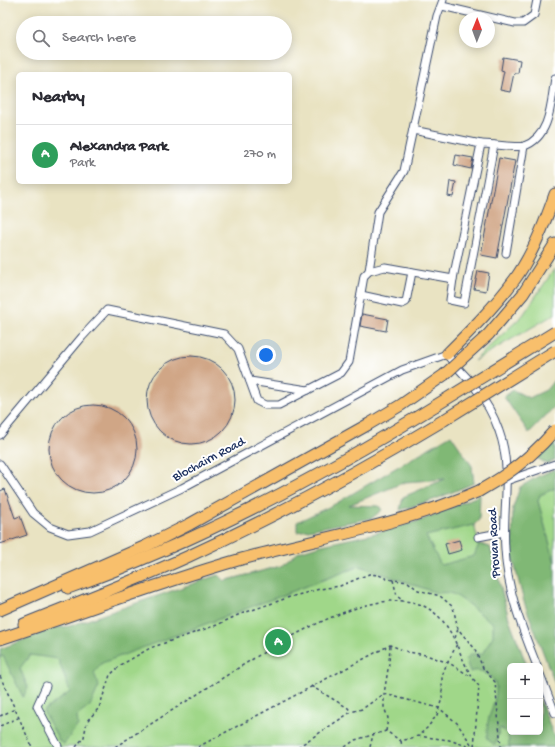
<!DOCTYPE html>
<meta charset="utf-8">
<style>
:root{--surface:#fff;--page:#f7f7f7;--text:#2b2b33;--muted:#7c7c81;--line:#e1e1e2;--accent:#db2777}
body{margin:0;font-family:"Gochi Hand",sans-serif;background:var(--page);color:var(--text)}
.controls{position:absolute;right:12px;bottom:12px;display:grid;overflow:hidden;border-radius:6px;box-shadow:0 2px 10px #0003}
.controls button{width:36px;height:36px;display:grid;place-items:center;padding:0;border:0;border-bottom:1px solid var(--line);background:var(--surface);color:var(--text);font:20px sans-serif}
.compass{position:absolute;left:459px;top:12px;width:36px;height:36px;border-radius:50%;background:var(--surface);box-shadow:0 2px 10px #0003;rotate:1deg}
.you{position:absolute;left:266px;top:355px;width:14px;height:14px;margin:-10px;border:3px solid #fff;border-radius:50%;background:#1a73e8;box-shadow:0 0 0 6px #1a73e833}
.badge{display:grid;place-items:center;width:26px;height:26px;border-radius:50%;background:var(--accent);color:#fff;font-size:13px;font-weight:700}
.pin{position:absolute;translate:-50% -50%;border:2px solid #fff;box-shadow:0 1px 4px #0006}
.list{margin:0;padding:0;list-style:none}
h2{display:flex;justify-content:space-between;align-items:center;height:52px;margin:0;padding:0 16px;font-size:17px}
h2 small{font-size:13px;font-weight:400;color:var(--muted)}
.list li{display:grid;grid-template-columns:26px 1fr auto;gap:12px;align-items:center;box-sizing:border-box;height:60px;padding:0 16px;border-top:1px solid var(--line)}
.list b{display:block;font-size:15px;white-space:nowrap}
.list p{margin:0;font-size:13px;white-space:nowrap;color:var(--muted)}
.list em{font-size:13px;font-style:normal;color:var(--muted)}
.icon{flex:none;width:22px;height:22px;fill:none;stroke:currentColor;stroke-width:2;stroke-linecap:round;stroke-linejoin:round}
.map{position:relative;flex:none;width:555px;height:747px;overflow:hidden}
.search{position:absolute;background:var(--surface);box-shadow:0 2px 10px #0003;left:16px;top:16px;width:276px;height:44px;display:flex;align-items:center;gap:10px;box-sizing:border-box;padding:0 14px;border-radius:22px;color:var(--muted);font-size:15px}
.panel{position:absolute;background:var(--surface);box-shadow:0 2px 10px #0003;left:16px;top:72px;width:276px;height:112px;border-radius:6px}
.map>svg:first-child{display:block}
.green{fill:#a0d789;stroke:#5e8374}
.forest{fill:#80b875;stroke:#4e746a}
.building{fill:#d0a686}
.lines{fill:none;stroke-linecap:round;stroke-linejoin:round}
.minor-casing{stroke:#3a4a6d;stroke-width:9}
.highway-casing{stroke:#3a4a6d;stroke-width:13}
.path{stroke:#3a4a6d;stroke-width:1.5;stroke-dasharray:3 3;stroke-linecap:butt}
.minor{stroke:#fff;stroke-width:7}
.highway{stroke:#f8bf6c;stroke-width:11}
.highway-bridge-casing{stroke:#3a4a6d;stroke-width:13;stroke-linecap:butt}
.highway-bridge{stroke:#f8bf6c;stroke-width:11}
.labels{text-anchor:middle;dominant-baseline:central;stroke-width:4;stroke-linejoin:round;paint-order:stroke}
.street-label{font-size:13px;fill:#1b2f5e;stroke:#fff}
</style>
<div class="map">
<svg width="555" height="747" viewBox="0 0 555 747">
<rect width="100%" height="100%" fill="#fff"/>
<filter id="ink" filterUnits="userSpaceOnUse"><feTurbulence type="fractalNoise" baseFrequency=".025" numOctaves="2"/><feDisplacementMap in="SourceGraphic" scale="8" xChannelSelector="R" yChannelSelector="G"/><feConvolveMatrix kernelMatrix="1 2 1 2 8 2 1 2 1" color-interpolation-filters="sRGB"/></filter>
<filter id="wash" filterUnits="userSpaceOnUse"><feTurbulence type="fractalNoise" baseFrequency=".012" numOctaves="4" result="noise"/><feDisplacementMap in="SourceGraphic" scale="16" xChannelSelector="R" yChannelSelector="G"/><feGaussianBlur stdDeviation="0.9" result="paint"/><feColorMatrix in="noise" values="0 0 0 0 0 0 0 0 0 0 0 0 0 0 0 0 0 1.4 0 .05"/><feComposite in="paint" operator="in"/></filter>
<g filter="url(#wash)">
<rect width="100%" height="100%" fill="#e9e3c2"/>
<g class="green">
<polygon points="555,268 555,314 474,361 523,315"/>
<polygon points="555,488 555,563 538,501 540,495"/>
<polygon points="474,525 479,544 490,547 509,619 527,666 510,666 510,732 540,732 540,700 555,739 555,747 0,747 0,657 224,581 281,566"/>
</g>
<g class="forest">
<polygon points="555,379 555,406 529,433 504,397 513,390 529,398 546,390"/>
<polygon points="451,435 472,466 474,483 436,499 400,510 403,497 445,479 405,482 349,505 379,506 382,510 372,518 297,532 297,522 335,504"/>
<polygon points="555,440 555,460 547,464 537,458"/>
<polygon points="555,469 555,488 540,495 538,501 555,563 555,684 524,602 512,555 513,508 520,487 537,477"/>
<path d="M480,495L479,520L474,525L426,536L441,565L474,556L479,544L490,547L509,619L527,666H510V732H540V700L555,739V747H509L508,733L500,728L495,745L487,739C487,732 487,725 489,717C494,702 504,682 485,673C479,670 476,670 470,672L466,660L470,654H482L493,636V623C481,616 460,595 449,593C445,592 441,593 437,593L360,566L102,663L94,673L99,686L90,706L77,716L78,725L64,744L60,742L43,711L70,692L58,659L30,655L20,668L28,688L23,697L3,656L0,657V649L54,628L70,626L218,575L224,581L281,566L299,552L318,546L376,533L422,520Z"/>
</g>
<g id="blocks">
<g class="building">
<polygon points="503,57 520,60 518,73 514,73 510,92 500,90 504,71 501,70"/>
<polygon points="456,155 473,158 471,169 454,165"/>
<polygon points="499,158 515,161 497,258 481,255"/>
<polygon points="450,181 456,182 453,197 448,196"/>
<polygon points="478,271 489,273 486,291 474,289"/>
<polygon points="362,314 388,319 386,331 360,326"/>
<circle cx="191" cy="400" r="44"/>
<circle cx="93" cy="449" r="44"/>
<polygon points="5,489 15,518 20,516 27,535 0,544 0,491"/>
<polygon points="459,540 462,550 448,554 445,544"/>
</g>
</g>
</g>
<g filter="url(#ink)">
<use href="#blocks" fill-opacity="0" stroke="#3a4a6d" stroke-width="1"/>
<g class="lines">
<g class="minor-casing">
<g id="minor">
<polyline points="442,6 515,23 523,23 534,15 537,0"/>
<polyline points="413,130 481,144"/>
<polyline points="506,253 524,146"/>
<polyline points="369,271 378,212 404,171 437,16 443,0"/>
<polyline points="453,279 450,300 464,303 494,145"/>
<polyline points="361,295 402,304 406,302 412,272"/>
<polyline points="250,381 308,390"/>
<path d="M0,435L82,337L107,310L224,334L238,349L257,401L265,405H279L341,373L349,362L364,276L369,271L385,267L453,279L481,144C490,144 517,148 524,146C551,137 551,101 555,78"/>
<path d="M0,464L33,513L50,527L68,534L90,531L182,488L402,370L447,354C454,366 466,375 474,386C484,399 494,416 499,431C513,469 502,510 505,549C507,591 522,628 537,666"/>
<polyline points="506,481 555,464"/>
<polyline points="478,537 504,532"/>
<polyline points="540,674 555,713"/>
<polyline points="46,686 37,706 58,746"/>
</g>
</g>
<g class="highway-casing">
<g id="highway">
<polyline points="488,335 523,294 555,244"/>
<path d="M447,354C471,330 495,306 515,279C533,254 545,223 555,194"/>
<path d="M68,588C197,542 320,477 435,406"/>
<polyline points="0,610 146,546 190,524 369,424 401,405 444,375"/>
<path d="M24,624C79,602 134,581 187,557C276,516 361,470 444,420"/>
<path d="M0,639C79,613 158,583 238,560C319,538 402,525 479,491"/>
</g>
</g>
<g class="path">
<polyline points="393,580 397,596 403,601"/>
<polyline points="455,638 458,629"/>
<polyline points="0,676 15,709"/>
<polyline points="311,686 348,708 351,712"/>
<polyline points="0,716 15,709 32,747"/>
<polyline points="0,726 18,718"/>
<polyline points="386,731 388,718 384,707 384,694 389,663 390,645"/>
<polyline points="418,736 449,740 470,747"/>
<polyline points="401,741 402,747"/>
<polyline points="76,747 84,737 87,721 99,708 110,675 121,665 150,648 217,625 238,615 290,597 320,589 340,586 369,574 379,575 387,579 408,582 418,590 440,596 453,607 458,629 475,649 483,668 495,682 501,747"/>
<path d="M115,747C146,727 176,708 207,688C253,659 376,574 429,609C458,627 458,663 479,686L474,747"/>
<polyline points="198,747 390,645 408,652 426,655 449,663 470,676"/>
<polyline points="298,747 351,712 362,709 384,694 439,708 457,723 473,747"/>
<polyline points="345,747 355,740 386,731 401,741 418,736 427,728 437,715 442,698 442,678 444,670 457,644"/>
<polyline points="370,747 373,735"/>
</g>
<use href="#minor" class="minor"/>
<use href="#highway" class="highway"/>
<g class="highway-bridge-casing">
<g id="highway-bridge">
<polyline points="444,375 488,335"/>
<polyline points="435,406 555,332"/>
<polyline points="444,420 555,351"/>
<path d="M479,491C508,475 533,456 555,430"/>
</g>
</g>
<use href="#highway-bridge" class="highway-bridge"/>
</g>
</g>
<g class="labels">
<g class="street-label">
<text transform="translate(209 460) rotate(-28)">Blochairn Road</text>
<text transform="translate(495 543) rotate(-93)">Provan Road</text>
</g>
</g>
</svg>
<div class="controls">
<button>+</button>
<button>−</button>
</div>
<svg class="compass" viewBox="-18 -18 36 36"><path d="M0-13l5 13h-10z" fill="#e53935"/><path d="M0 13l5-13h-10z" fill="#7c7c81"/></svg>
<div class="you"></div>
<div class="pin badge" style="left:278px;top:642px;background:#2e9e5b">A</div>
<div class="search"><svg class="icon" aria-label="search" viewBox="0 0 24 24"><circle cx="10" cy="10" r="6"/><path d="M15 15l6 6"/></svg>Search here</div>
<section class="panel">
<h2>Nearby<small></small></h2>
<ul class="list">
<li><span class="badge" style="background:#2e9e5b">A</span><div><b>Alexandra Park</b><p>Park</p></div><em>270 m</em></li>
</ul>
</section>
</div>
